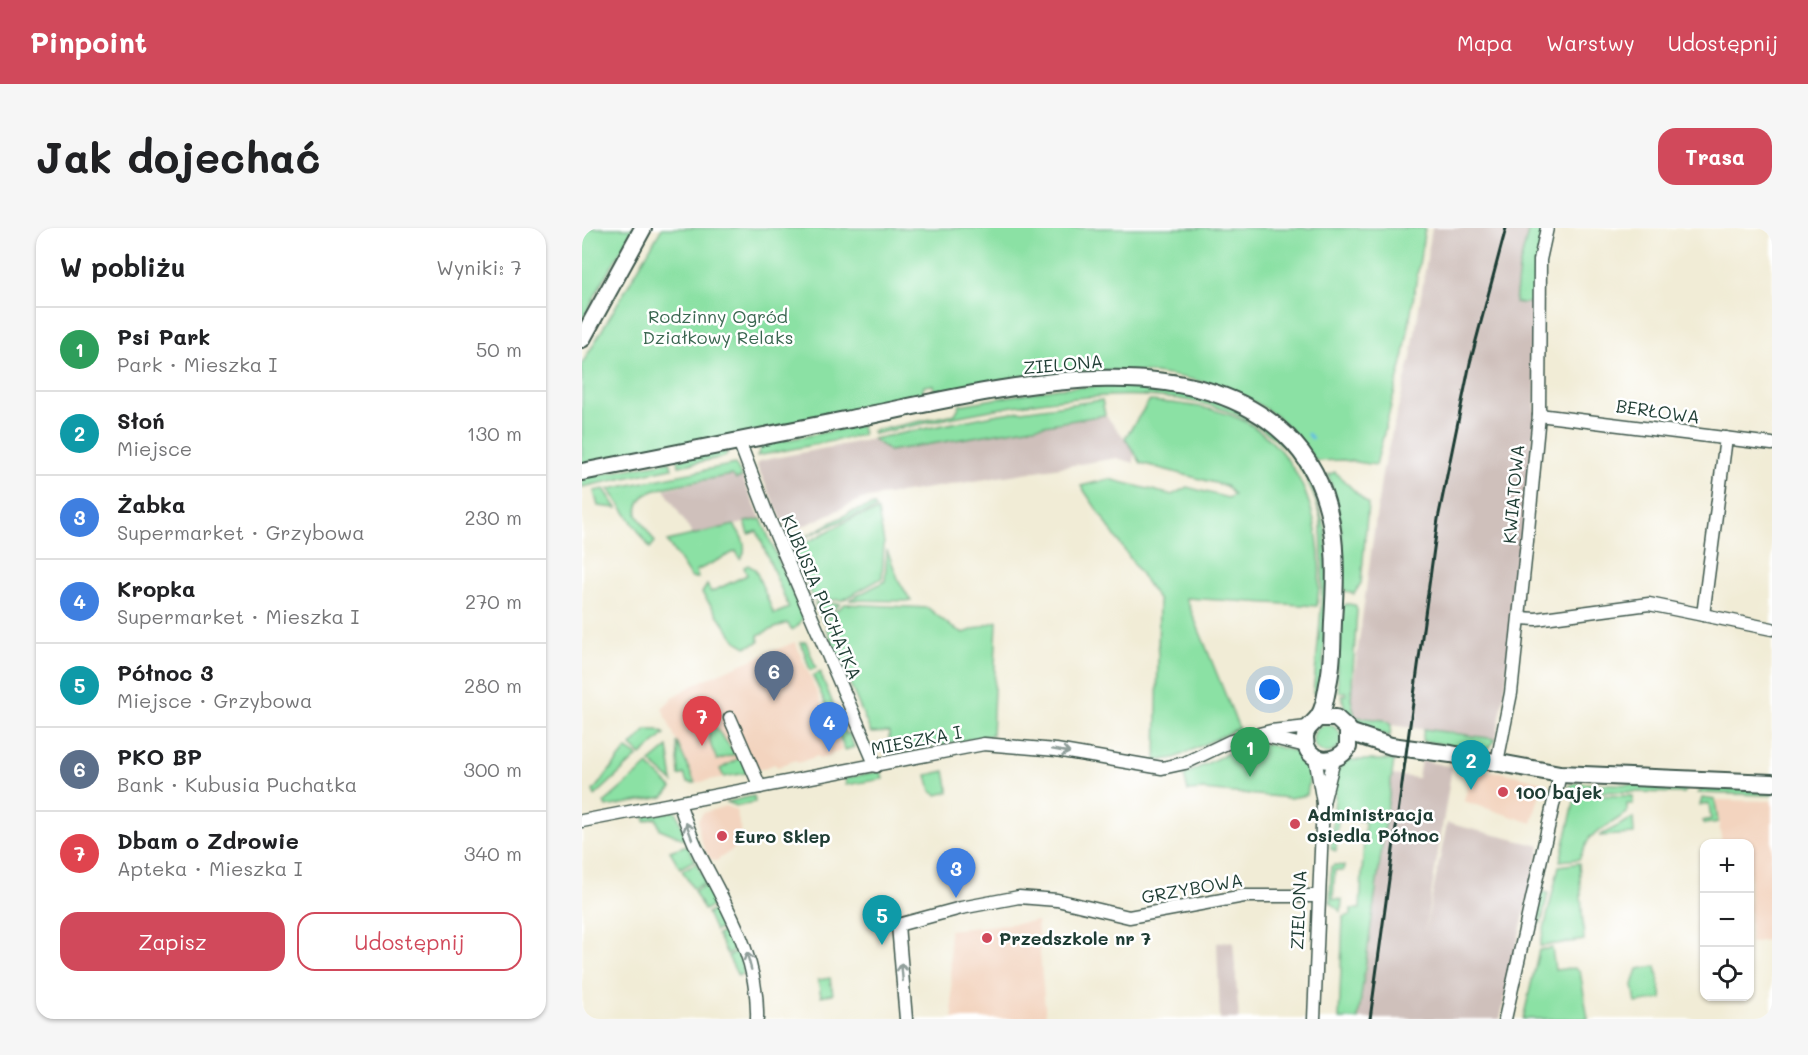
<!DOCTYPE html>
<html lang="pl">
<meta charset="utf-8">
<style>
:root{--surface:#fff;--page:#f6f6f6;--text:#202124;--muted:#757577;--line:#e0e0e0;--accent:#d1495b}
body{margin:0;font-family:Mali,sans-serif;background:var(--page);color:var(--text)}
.controls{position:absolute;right:18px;bottom:18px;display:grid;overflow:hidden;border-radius:12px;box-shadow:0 2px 4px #0004}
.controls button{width:54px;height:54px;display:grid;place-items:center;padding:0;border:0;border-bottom:2px solid var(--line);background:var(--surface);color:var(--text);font:30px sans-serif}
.you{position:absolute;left:688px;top:462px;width:21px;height:21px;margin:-15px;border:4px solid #fff;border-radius:50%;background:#1a73e8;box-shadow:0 0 0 9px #1a73e833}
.badge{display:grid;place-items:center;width:39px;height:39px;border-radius:50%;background:var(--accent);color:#fff;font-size:20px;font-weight:700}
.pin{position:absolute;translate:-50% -50px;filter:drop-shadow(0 2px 3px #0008)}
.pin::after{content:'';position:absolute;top:32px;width:21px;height:18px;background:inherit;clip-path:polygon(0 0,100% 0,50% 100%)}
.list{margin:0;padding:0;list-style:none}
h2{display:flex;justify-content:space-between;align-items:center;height:78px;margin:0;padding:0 24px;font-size:26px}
h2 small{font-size:20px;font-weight:400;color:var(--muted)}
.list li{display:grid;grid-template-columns:39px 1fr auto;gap:18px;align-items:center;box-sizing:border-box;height:84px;padding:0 24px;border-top:2px solid var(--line)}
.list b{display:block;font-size:22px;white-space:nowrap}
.list p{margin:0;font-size:20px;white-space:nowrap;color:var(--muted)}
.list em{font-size:20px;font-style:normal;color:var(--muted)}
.actions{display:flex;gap:12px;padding:18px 24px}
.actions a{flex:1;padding:14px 0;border:2px solid var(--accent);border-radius:18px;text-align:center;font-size:21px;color:var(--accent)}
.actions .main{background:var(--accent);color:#fff}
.icon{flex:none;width:33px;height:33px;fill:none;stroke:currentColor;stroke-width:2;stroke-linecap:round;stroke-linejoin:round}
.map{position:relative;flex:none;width:1190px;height:791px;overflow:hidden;border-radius:18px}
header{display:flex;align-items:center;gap:36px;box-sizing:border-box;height:84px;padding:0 30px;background:var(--accent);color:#fff}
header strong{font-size:28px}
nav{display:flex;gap:33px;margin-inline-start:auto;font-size:21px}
.intro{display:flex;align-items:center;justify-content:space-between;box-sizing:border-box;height:144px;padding:0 36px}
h1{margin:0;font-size:42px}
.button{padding:15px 27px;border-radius:18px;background:var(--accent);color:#fff;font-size:21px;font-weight:700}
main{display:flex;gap:36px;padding:0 36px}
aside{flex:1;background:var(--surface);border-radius:18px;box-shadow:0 2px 4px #0004}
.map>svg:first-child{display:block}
.built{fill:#f3d4bf}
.industrial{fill:#cfc0bb}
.green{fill:#8be1a4;stroke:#558f6c;stroke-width:1.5}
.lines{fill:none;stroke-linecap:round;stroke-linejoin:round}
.stream{stroke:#64bee1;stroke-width:3}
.street-casing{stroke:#3e574c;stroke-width:15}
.secondary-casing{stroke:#3e574c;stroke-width:20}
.street{stroke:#fff;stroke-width:12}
.secondary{stroke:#fff;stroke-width:16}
.rail{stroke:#1f3d34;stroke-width:3}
.oneway{stroke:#8f9e9a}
.poi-dot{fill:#d1495b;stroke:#fff;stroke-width:2}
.labels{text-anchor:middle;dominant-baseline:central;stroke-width:5;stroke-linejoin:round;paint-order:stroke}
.park-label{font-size:18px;fill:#3a6650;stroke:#fff}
.street-label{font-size:18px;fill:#1f3d34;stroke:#fff}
.poi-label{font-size:18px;font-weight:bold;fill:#1f3d34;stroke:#fff;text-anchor:start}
</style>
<header>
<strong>Pinpoint</strong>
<nav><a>Mapa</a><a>Warstwy</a><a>Udostępnij</a></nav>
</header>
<div class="intro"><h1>Jak dojechać</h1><a class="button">Trasa</a></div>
<main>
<aside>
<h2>W pobliżu<small>Wyniki: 7</small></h2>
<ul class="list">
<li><span class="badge" style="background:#2e9e5b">1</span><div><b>Psi Park</b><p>Park · Mieszka I</p></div><em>50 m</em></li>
<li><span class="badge" style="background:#0f9aa8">2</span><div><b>Słoń</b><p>Miejsce</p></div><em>130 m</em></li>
<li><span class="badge" style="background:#3f7fe0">3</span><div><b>Żabka</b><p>Supermarket · Grzybowa</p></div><em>230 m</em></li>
<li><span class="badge" style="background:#3f7fe0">4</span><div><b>Kropka</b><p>Supermarket · Mieszka I</p></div><em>270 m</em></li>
<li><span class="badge" style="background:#0f9aa8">5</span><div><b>Północ 3</b><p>Miejsce · Grzybowa</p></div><em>280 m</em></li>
<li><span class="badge" style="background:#5c6f8a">6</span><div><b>PKO BP</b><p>Bank · Kubusia Puchatka</p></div><em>300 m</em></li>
<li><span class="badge" style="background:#e0444e">7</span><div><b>Dbam o Zdrowie</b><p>Apteka · Mieszka I</p></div><em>340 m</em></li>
</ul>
<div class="actions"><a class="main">Zapisz</a><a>Udostępnij</a></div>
</aside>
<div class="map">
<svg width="1190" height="791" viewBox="0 0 1190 791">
<rect width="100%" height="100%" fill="#fff"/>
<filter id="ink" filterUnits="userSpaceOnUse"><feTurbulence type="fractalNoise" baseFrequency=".0167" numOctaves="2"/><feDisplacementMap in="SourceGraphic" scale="12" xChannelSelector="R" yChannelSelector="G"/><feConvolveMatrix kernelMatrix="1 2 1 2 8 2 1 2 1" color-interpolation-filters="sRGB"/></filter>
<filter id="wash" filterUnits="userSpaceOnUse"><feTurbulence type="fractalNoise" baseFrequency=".008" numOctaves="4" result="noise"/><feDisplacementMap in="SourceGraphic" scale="24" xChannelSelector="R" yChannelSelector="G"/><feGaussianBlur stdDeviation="1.35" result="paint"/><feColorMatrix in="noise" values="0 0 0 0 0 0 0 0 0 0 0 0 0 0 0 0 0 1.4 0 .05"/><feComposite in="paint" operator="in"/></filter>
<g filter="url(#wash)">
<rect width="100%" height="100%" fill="#f1ecd6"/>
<g class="built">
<polygon points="213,414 260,522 238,531 235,528 216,535 214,532 195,539 193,536 177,542 113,555 80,480 95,466 121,452"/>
<polygon points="890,542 919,544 961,554 950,595 882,573"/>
<polygon points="1133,572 1190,573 1190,711 1168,715 1168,616 1140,615"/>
<polygon points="144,578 154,582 162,614 134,633 127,630 118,610 116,592 121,585"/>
<polygon points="455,693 464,791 371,791 367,702"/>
</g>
<g class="industrial">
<polygon points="850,0 947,0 937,40 933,74 955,75 953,191 924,456 914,511 809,497 802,492 773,489 769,471 800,245 829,129"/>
<polygon points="523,187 552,221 552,235 535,230 280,271 215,301 205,303 175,238 177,233 291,211 307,223"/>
<polygon points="150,247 154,251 160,249 179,291 111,307 82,261"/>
<polygon points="839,532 870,539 843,704 865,595 958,618 918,791 776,791 810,547 836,550"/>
<polygon points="651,713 657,791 638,791 635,715"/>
</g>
<g class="green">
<polygon points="0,0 53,0 20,54 0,94"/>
<path d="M80,0H843L822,126L794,237L761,232L734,233C720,215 706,196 687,183C633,145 544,138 480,145C440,150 399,160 359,168L353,163L351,157L342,158L340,167L276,180V183L105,218L0,235V136Z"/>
<polygon points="947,0 961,0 955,75 933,75 937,40"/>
<path d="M541,157L610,164L676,189L717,232L730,256L744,302L746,360L739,468L731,465C736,417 742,369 740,320C739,310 740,298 738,288C692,101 421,181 291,206L290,203L373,186L378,177L476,160Z"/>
<polygon points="520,172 523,187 307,223 291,211 417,186"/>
<path d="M567,173C600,176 640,179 669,197C729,236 744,312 735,378L604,370L657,500L593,530L574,533L577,373L499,258L527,251L590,267L605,259L646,270L652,267L644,258L559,235L543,210Z"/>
<polygon points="279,197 281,207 175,228 180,217"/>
<polygon points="143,223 146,224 142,229 97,238 96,231"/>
<polygon points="88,233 90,240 0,259 0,250"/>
<path d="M153,236L160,249L154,251L150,247C131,251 79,257 65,266C57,270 55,279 55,287L73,314L68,320L27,261Z"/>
<path d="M753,244L786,276L779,355L772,366L763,363C758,351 761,340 761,326C760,299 755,272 746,247Z"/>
<polygon points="22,261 35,280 16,278 12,263"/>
<polygon points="292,277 294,281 271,288 223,309 269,284"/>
<polygon points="296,283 302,315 300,350 261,372 232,372 214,331 216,319 271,290"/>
<polygon points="179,291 221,390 216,398 210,402 205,395 176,407 177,414 164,419 154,413 120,365 125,357 129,364 165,347 162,339 166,337 173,341 192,386 207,380 175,303 167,306 163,294"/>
<path d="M152,297C159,306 168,322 158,331L154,323L114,343L116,350H109L85,313Z"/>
<polygon points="305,322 317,353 329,373 267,372 303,353"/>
<polygon points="233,375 258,376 243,388 241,394"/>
<polygon points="263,376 346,380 371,400 382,405 415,393 410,507 313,526 307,515 307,504 289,505 244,400 247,388"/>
<path d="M766,376L773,377L775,382L769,471L773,489L802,492L809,497L808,508C779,502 764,499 760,467H764V464H757C754,438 751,402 762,377Z"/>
<polygon points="219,414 224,414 234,440 228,442"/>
<polygon points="238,444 253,481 247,483 231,448"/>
<polygon points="256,487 264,506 267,505 272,519 263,522 250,490"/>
<circle cx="745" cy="511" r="14"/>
<polygon points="132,498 154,526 135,532 129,518 126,501"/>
<polygon points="842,501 914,511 907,520 900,522 840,513"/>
<polygon points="64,502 76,502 83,506 59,527 49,518"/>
<polygon points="95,514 113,555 105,554 102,546 97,548"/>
<polygon points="671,516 685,516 715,524 728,545 725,567 708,570 621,562 606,563 602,547 658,519"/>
<polygon points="86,519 91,554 68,534"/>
<polygon points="45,521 56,528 13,568 11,563"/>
<polygon points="157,530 164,532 169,544 142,549 138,541"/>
<polygon points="770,532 812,532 776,791 757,791 761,689 769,687 769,681 778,681 783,593 756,590 754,623 749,621 755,543 763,534"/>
<polygon points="66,537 90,560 81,569 24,579 22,575"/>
<polygon points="299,543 301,551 264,557 263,550"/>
<polygon points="363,543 367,564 355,567 349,563 345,547"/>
<polygon points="993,555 1097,558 1104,562 1102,565 995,563 986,558"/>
<polygon points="1122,559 1190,562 1190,567 1116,565"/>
<polygon points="994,567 1051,568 1051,576 1045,576 1045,585 1008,609 997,631 978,633"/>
<polygon points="172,568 173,574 155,578 145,574"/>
<polygon points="1120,570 1133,572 1136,594 1123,596 1121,593 1129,591 1127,576 1118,577"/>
<polygon points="92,583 95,585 104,612 78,601 74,590 63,593 62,588"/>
<polygon points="1051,590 1052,606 1017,608"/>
<polygon points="105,617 113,632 98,640 88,623"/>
<polygon points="115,635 124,654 111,661 100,642"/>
<polygon points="997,635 1002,712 958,718 977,638"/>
<polygon points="752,637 762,638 761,643 753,642 751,671 760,672 759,684 748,674 749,639"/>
<polygon points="125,656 135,676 122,682 112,663"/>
<polygon points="959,663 966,665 959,695 952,693"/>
<polygon points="137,680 145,698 133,703 125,685"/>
<polygon points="146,701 156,720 145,726 135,707"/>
<polygon points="970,720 973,742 992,740 998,743 1006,791 941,791 957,722"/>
<polygon points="157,723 162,745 156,748 146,728"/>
<polygon points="1074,738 1080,771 1054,775 1051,757 1056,741"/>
<polygon points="248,750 251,766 239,768 236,752"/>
</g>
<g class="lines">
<polyline class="stream" points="726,206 730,210"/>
</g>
</g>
<g filter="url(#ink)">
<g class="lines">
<g class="street-casing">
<g id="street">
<polyline points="957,187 1190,216"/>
<polyline points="157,213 185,286 294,538"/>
<polyline points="1121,387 1144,210"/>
<polyline points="938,390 954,391 1067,376 1190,401"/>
<polyline points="148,490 178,559"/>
<polyline points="687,509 724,518"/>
<polyline points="915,534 929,465 945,313 957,187 958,32 965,0"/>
<path d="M97,575C104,594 110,613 120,631C146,682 177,731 175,791"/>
<polyline points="741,575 752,532"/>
<polyline points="0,593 402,516 474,522 580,540 603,535 649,513 689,503 726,499"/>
<polyline points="324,791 316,697 379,680 437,669 475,672 547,689 662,668 736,668"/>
<polyline points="732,791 741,575 733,529"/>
<polyline points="923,791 978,546"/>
</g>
</g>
<g class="secondary-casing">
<g id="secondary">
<polyline points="0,111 61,0"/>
<path d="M0,244C88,226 176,210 263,192C391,168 598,105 704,207C757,258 755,327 751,394C750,414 751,436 746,456C744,466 743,479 737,488C732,496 723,499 723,510C723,536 755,538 766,519V501L754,490H736"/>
<polyline points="767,504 809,518 869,526 978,546 1190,555"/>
</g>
</g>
<use href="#street" class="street"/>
<use href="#secondary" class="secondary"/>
<polyline class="rail" points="788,791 856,291 888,135 924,0"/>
</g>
<defs><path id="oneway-shaft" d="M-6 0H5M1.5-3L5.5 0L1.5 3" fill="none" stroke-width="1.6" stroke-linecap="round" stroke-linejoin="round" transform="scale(1.5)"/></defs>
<g class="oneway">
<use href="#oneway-shaft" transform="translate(479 523) rotate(10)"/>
<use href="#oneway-shaft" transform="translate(107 603) rotate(-110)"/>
<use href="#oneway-shaft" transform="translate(167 733) rotate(-105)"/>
<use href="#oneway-shaft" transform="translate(320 744) rotate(-95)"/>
</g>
</g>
<g class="poi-dot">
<circle cx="921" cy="564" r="6"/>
<circle cx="713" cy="596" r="6"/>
<circle cx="140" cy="608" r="6"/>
<circle cx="405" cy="710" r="6"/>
</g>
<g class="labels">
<g class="park-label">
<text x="136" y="88">Rodzinny Ogród<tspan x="136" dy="21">Działkowy Relaks</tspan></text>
</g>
<g class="street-label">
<text transform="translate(481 136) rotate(-5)">ZIELONA</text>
<text transform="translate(1076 183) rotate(8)">BERŁOWA</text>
<text transform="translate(931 266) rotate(-85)">KWIATOWA</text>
<text transform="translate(240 369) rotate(67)">KUBUSIA PUCHATKA</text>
<text transform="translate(334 512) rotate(-11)">MIESZKA I</text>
<text transform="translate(610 660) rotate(-10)">GRZYBOWA</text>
<text transform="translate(716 682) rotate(-88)">ZIELONA</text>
</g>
<g class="poi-label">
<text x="933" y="564">100 bajek</text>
<text x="725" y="586">Administracja<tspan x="725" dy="21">osiedla Północ</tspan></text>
<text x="152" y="608">Euro Sklep</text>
<text x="417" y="710">Przedszkole nr 7</text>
</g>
</g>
</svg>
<div class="controls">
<button>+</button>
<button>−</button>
<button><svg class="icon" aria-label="locate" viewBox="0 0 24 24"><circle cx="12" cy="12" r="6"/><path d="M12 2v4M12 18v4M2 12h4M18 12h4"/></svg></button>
</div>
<div class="you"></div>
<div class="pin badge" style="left:668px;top:549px;background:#2e9e5b">1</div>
<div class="pin badge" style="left:889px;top:562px;background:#0f9aa8">2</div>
<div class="pin badge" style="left:374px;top:670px;background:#3f7fe0">3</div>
<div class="pin badge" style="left:247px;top:524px;background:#3f7fe0">4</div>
<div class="pin badge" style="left:300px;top:717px;background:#0f9aa8">5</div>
<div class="pin badge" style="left:192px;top:473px;background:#5c6f8a">6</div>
<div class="pin badge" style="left:120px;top:518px;background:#e0444e">7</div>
</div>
</main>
